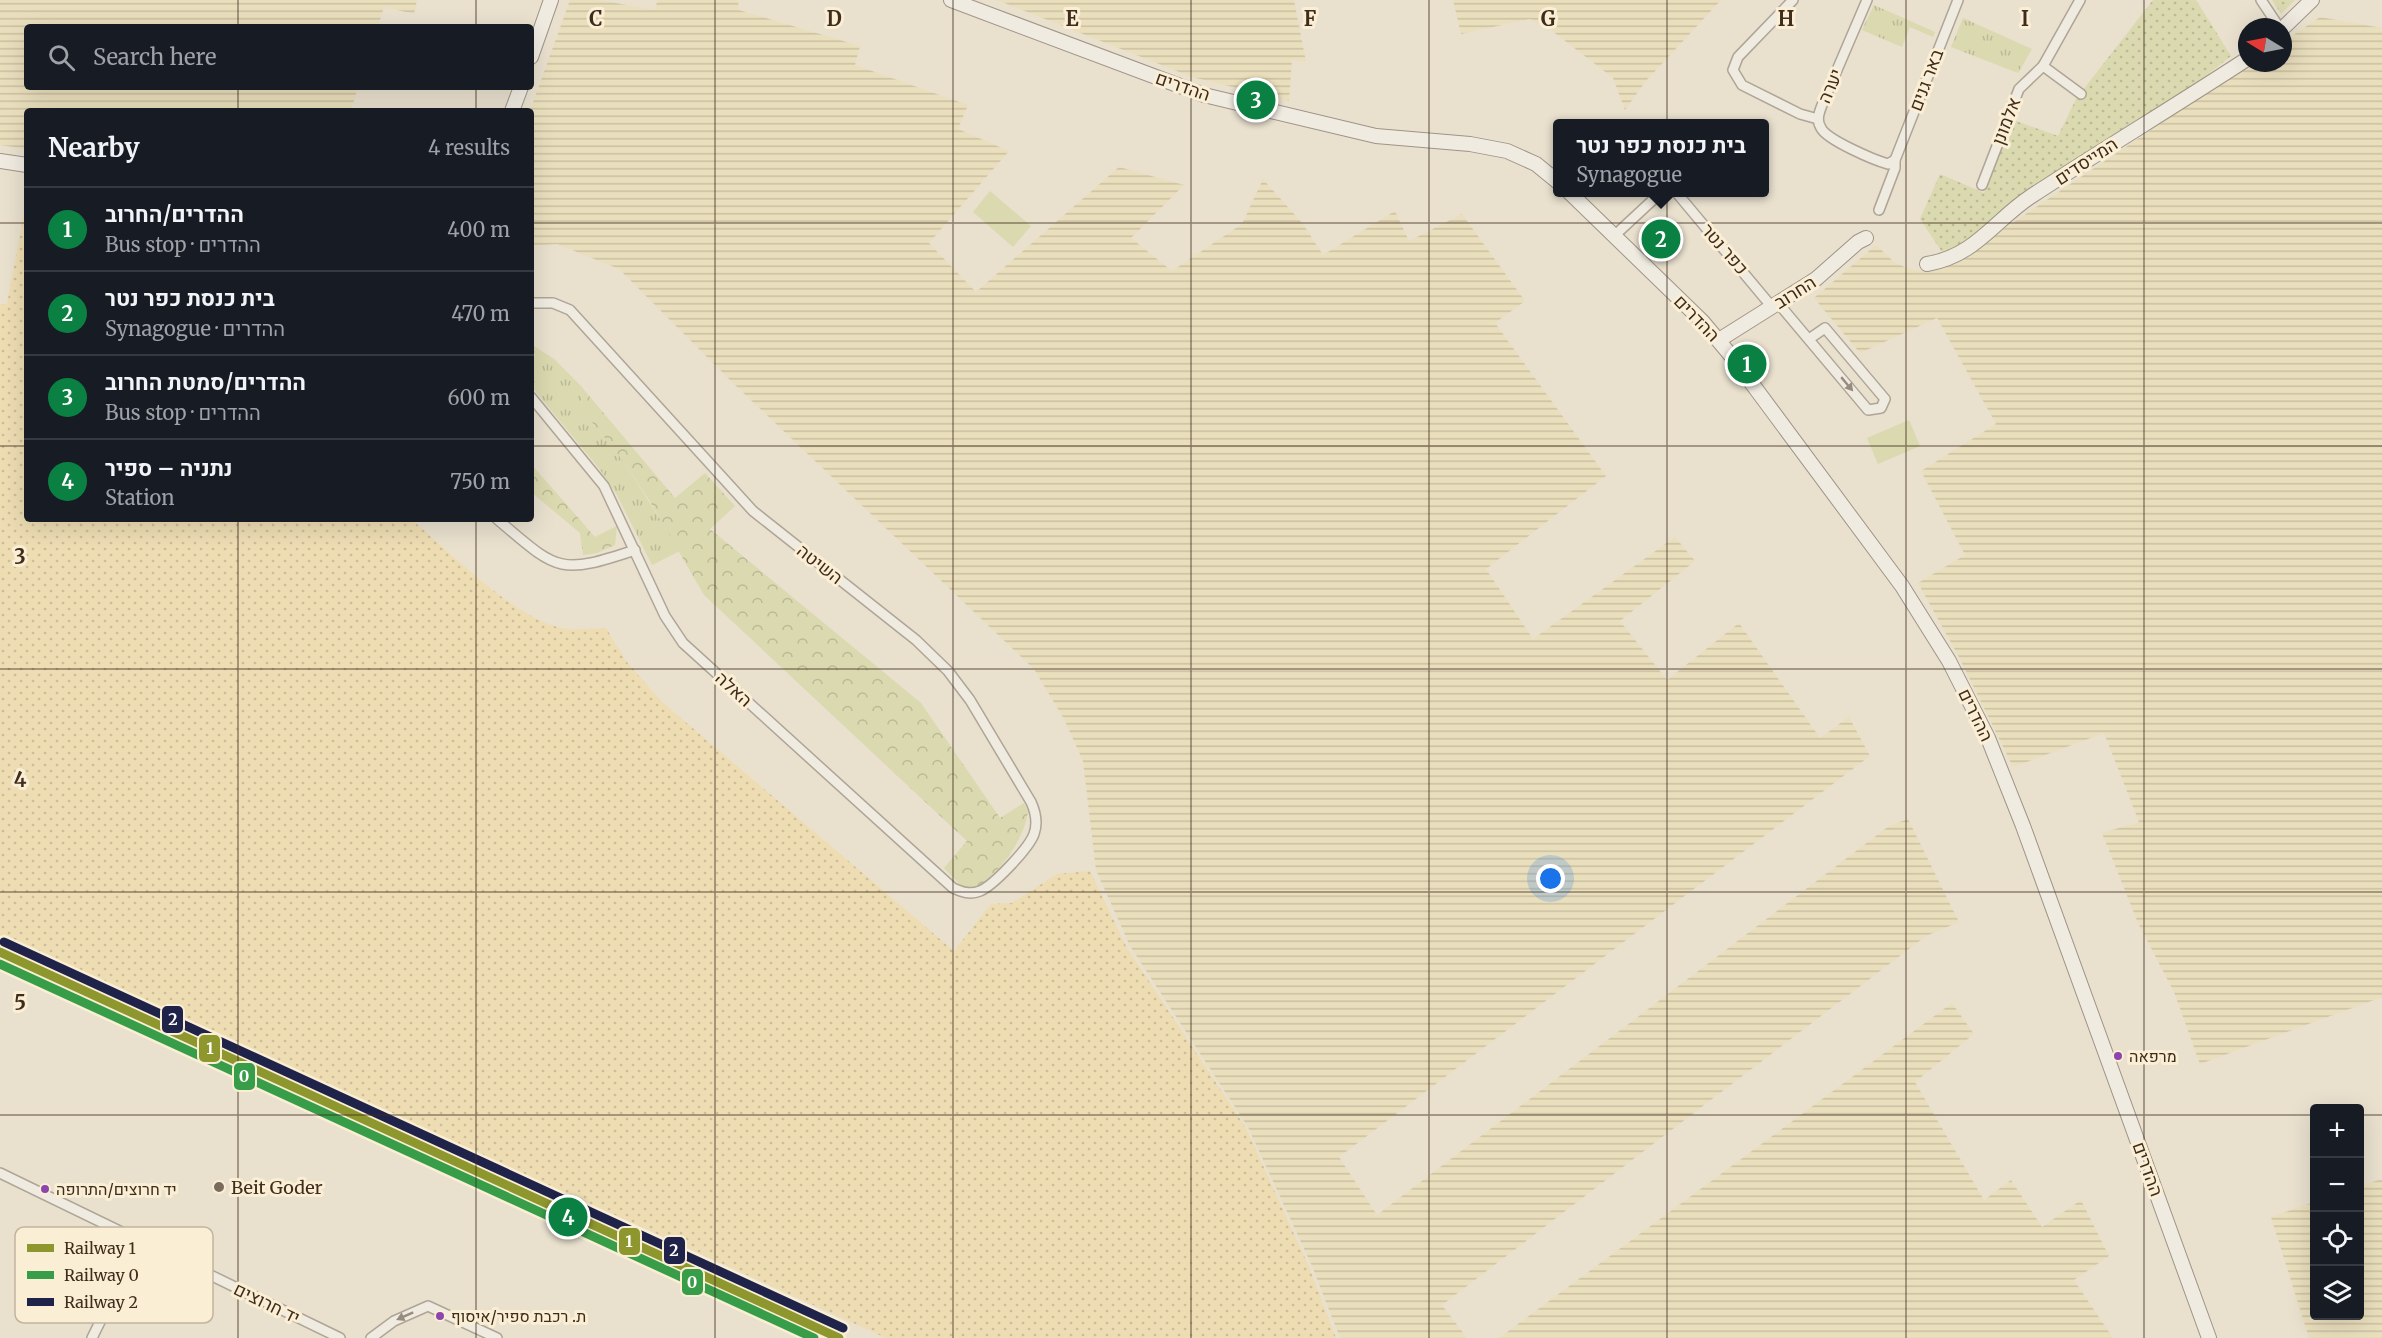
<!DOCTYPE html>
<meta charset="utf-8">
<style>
:root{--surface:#171b24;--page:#20242c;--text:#f1f3f6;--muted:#9ea1a6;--line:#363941;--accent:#0b8043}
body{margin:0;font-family:Merriweather,Heebo,serif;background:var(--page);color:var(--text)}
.controls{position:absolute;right:18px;bottom:18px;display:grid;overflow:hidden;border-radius:6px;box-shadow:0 6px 24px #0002}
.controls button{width:54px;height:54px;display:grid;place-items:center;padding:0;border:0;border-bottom:2px solid var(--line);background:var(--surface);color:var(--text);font:30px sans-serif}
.compass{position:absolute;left:2238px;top:18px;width:54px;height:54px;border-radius:50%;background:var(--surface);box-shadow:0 6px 24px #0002;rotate:280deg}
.you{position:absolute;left:1551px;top:879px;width:21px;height:21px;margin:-15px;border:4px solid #fff;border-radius:50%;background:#1a73e8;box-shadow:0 0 0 9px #1a73e833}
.badge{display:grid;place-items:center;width:39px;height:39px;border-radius:50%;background:var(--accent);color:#fff;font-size:20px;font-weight:700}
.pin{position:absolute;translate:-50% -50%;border:3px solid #fff;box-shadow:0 2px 6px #0006}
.popup{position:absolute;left:1553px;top:119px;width:216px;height:78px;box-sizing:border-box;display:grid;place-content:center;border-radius:6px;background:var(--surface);filter:drop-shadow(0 2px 4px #0005);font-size:20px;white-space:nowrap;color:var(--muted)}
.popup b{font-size:22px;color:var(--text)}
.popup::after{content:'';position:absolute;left:50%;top:100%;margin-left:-12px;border:12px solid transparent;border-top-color:var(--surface)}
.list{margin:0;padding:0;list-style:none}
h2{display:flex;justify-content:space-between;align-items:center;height:78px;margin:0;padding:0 24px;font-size:26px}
h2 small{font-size:20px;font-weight:400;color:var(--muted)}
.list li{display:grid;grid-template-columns:39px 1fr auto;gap:18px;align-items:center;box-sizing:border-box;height:84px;padding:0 24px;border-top:2px solid var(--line)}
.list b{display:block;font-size:22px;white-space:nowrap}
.list p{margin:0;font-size:20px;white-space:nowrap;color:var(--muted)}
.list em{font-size:20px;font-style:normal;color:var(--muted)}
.icon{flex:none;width:33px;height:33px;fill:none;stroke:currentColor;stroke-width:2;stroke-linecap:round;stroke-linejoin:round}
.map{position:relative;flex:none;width:2382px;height:1338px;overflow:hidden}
.search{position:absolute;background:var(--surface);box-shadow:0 6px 24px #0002;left:24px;top:24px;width:510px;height:66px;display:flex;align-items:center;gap:15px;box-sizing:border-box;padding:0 21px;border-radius:6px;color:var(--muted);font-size:22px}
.panel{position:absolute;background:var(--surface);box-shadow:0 6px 24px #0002;left:24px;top:108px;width:510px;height:414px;border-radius:6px}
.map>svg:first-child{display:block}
.farmland{fill:url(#farmland-rules)}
.grass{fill:url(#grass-dots)}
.forest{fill:url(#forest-crowns)}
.sand{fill:url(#sand-dots)}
.park{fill:url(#park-tufts)}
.garden{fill:#dad9af}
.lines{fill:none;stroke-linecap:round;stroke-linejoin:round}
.street-casing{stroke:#aea597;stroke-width:12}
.secondary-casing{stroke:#9e9487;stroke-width:16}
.street{stroke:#f0ebe1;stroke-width:9}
.secondary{stroke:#f0ebe1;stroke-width:14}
.rail-1-casing{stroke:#faeed4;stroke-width:14}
.rail-2-casing{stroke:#faeed4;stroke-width:14}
.rail-3-casing{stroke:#faeed4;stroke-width:14}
.rail-1{stroke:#8e972d;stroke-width:9}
.rail-2{stroke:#389d48;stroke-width:9}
.rail-3{stroke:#1f234a;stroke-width:9}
.oneway{fill:#988c7f}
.grid{fill:none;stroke:#3f2c1d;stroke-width:1.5;stroke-opacity:0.55}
.bus-dot{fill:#8e44ad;stroke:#faeed4;stroke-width:2}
.poi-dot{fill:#7a6b5b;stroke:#faeed4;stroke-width:2}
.labels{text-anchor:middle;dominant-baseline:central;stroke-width:6;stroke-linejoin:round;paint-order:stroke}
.bus-label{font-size:16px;fill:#3f2c1d;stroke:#faeed4;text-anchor:start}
.street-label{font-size:18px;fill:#3f2c1d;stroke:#faeed4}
.poi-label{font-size:18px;fill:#3f2c1d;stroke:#faeed4;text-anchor:start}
.key{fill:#faeed4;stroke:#c2b49d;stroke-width:1.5}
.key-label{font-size:16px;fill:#3f2c1d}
.grid-label{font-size:20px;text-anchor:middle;font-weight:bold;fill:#3f2c1d;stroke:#faeed4;stroke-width:6;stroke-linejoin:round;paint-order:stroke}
.line-badge{stroke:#faeed4;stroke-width:2}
.badge-label{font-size:16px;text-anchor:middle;font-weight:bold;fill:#fff}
</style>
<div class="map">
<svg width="2382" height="1338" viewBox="0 0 2382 1338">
<defs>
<pattern id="farmland-rules" width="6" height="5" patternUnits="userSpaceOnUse" patternTransform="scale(1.5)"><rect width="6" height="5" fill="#eadfbd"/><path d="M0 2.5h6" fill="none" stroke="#cac0a2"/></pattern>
<pattern id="grass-dots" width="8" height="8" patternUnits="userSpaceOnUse" patternTransform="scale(1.5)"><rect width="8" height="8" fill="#dad9af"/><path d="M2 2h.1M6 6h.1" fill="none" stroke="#bcba96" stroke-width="1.8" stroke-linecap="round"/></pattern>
<pattern id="forest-crowns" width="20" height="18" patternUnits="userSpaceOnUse" patternTransform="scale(1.5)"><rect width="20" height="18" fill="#dad9af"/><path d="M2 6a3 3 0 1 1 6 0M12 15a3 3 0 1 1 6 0" fill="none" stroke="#bcba96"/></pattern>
<pattern id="sand-dots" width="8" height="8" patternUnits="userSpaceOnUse" patternTransform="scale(1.5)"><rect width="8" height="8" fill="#eeddb3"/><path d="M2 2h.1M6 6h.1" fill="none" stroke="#cdbe9a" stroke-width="1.8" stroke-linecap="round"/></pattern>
<pattern id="park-tufts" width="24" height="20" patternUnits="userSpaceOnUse" patternTransform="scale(1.5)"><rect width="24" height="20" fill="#dad9af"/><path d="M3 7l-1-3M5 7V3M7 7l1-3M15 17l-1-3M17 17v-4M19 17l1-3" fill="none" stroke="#bcba96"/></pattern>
</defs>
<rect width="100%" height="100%" fill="#e9e0ce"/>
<g class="farmland">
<polygon points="0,0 417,0 414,14 384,7 378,27 27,27 27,87 358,87 351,111 27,111 27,149 0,145"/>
<polygon points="570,0 600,0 654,10 658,0 738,0 739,10 860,46 855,65 968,105 958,129 1009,151 929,243 976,292 1119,167 1184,185 1131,238 1172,271 1242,224 1263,179 1303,224 1323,255 1395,211 1409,241 1462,214 1525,301 1495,323 1606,476 1486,569 1533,639 1675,537 1695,561 1620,621 1667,680 1739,623 1820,738 1849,717 1870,756 1339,1157 1377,1215 1889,826 1908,819 1959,922 1926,936 1442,1305 1467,1338 1340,1338 1312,1266 1248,1127 1130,946 1096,870 1083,761 1064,719 1034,669 733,383 619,269 557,244 531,246 530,111"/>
<polygon points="997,0 1294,0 1306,62 1292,60 1289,101 1192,77"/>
<polygon points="1453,0 1721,0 1645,82 1625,110 1613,78 1551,30 1530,19 1461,34"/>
<polygon points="2320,17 2382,28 2382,997 2200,1064 2174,992 2138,923 2102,833 2139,822 2104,733 2013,767 1960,659 1918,583 1965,555 1921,471 1996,424 1937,318 1860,353 1814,298 1876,245 1894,262 1911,270 1932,271 1960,258 2251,63 2283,63 2283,42"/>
<polygon points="1952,1003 1974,1034 1915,1082 1984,1200 2011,1180 2042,1227 2081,1200 2109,1256 2074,1280 2113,1338 1499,1338"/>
<polygon points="2382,1179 2382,1338 2309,1338 2271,1217 2314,1202 2314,1316 2360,1316 2360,1186"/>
</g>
<g class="grass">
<polygon points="2153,0 2196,0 2231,56 2198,82 2029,191 1969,241 1942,252 1920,219 1940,174 1984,193 2013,120 2058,136 2076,99"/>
<polygon points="2272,0 2295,0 2281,14"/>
</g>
<g class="forest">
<path d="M580,385L675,498L705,473L735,506L710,529L921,703L1000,818L1024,803L1028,812C1023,842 999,875 973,889L961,886L944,868L967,841L704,595L649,500L624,462L582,410Z"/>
<polygon points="531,464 595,537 617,526 615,545 597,553 583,555 580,533 531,492"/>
</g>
<path class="sand" d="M27,197V519H411C448,550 521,626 569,629C581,630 594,628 606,628L626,661L662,702L954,951L991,904L1012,903L1057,874L1090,871L1127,948L1246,1128L1309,1267L1336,1338H886L0,936V304H7Z"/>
<g class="park">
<polygon points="1874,5 1935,32 1933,37 1910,27 1902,47 1862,30"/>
<polygon points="1963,18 2032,49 2018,73 1951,47"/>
<polygon points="531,344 554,359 580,385 582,410 624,462 680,551 652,565 617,495 598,467 531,386"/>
</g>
<g class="garden">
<polygon points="990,191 1031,226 1013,247 973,212"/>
<polygon points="1909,420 1920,446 1878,464 1867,438"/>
</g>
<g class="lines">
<g class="street-casing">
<g id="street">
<polyline points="1793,0 1738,57 1733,70 1742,85 1800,114 1818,119"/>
<path d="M1867,0L1822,105C1819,113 1816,120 1821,128C1827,140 1874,160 1888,164L1895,160"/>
<polyline points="2080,0 2043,66 2081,94"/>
<polyline points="2261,0 2279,27"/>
<polyline points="1982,185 2019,89 2043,66"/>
<polyline points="1676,192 1772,307"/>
<polyline points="1879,210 1895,168 1895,160 1958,0"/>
<polyline points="1614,236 1656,197"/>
<path d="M531,303H553L570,310L753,511L916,640L948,671L970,700L1031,802C1036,813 1038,823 1034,834C1029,848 994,885 980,891C970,895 962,892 953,888L683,643L665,616L604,486L531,397"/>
<polyline points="1778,303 1868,410 1881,408 1885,399 1825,328 1809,339"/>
<path d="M497,519C557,570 558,576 635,550"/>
<polyline points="0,1173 340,1338"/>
<polyline points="92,1338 140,1241"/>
<polyline points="371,1338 394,1321 428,1306 497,1338"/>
</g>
</g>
<g class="secondary-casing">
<g id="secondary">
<polyline points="951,0 1204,95 1376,136 1470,144 1507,151 1536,164 1558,182"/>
<polyline points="2283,28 2312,0"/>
<polyline points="531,57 551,0"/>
<polyline points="512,111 521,87"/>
<polyline points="0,161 27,165"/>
<polyline points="1569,192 1702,321 1733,358 1902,586 1949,661 1988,738 2023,826 2209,1338"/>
<path d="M1927,264C1975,256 1994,221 2030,197C2102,150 2175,106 2247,59"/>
<polyline points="1719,340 1816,279 1858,242 1866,238"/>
</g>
</g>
<use href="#street" class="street"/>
<use href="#secondary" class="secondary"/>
<g class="rail-1-casing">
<polyline id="rail-1" points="0,952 839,1338"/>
</g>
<g class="rail-2-casing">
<polyline id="rail-2" points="0,964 814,1338"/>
</g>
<g class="rail-3-casing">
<polyline id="rail-3" points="4,942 843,1328"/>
</g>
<use href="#rail-1" class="rail-1"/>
<use href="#rail-2" class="rail-2"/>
<use href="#rail-3" class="rail-3"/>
</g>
<defs><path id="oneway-solid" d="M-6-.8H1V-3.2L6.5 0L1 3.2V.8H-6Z" transform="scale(1.5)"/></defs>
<g class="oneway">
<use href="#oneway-solid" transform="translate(1847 384) rotate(50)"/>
<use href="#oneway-solid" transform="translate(405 1316) rotate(156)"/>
</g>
<path class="grid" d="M238,0V27M476,0V27M715,0V1338M953,0V1338M1191,0V1338M1429,0V1338M1667,0V1338M1906,0V1338M2144,0V1338M238,87V111M476,87V111M0,223H27M531,223H2382M0,446H27M531,446H2382M238,519V1338M476,519V1338M0,669H2382M0,892H2382M0,1115H2314M2360,1115H2382"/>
<g class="bus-dot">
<circle cx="2118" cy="1056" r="5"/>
<circle cx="45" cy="1189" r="5"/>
<circle cx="440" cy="1316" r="5"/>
</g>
<circle class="poi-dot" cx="219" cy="1187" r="6"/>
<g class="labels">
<g class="bus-label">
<text x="2129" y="1056">מרפאה</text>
<text x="56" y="1189">יד חרוצים/התרופה</text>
<text x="451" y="1316">ת. רכבת ספיר/איסוף</text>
</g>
<g class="street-label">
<text transform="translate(1926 80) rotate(-69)">באר גנים</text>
<text transform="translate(1183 86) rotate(19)">ההדרים</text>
<text transform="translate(1830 86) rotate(-67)">יערה</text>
<text transform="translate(2006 121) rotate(-69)">אלמונן</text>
<text transform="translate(2086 161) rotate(-33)">המייסדים</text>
<text transform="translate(1725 249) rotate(49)">כפר נטר</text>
<text transform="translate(1795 292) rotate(-32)">החרוב</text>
<text transform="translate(1697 318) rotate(46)">ההדרים</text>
<text transform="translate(820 564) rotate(38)">השיטה</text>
<text transform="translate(734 689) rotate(42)">האלה</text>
<text transform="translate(1976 715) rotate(64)">ההדרים</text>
<text transform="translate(2148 1169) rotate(70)">ההדרים</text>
<text transform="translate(267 1303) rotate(26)">יד חרוצים</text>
</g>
<g class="poi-label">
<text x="231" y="1187">Beit Goder</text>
</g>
</g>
<rect x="15" y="1227" width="198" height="96" rx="9" class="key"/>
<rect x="27" y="1244" width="27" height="8" fill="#8e972d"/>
<rect x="27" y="1271" width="27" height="8" fill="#389d48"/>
<rect x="27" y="1298" width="27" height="8" fill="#1f234a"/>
<g class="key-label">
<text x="64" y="1254">Railway 1</text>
<text x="64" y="1281">Railway 0</text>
<text x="64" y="1308">Railway 2</text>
</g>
<g class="grid-label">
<text x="596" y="26">C</text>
<text x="834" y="26">D</text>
<text x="1072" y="26">E</text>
<text x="1310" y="26">F</text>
<text x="1548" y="26">G</text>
<text x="1786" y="26">H</text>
<text x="2025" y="26">I</text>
<text x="20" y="564">3</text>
<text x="20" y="787">4</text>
<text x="20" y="1010">5</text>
</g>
<g class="line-badge">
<rect x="161" y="1005" width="23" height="29" rx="6" fill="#1f234a"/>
<rect x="198" y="1034" width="23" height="29" rx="6" fill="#8e972d"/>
<rect x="233" y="1062" width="23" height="29" rx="6" fill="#389d48"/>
<rect x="618" y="1227" width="23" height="29" rx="6" fill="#8e972d"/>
<rect x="663" y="1236" width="23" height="29" rx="6" fill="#1f234a"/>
<rect x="681" y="1268" width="23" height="28" rx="6" fill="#389d48"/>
</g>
<g class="badge-label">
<text x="173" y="1025">2</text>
<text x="210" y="1054">1</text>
<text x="244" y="1082">0</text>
<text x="629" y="1247">1</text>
<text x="674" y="1256">2</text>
<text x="692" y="1288">0</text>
</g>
</svg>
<div class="controls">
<button>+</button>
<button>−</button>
<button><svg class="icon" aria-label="locate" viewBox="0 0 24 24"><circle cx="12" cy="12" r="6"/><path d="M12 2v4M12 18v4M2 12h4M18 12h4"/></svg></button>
<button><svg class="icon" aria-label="layers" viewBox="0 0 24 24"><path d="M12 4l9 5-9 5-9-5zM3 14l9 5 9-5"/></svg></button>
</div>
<svg class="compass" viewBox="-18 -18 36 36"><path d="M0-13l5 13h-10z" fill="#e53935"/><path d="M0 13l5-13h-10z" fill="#9ea1a6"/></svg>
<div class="you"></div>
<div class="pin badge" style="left:1747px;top:364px">1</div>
<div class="pin badge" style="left:1661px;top:239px">2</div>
<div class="popup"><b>בית כנסת כפר נטר</b>Synagogue</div>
<div class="pin badge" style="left:1256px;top:100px">3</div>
<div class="pin badge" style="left:568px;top:1217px">4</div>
<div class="search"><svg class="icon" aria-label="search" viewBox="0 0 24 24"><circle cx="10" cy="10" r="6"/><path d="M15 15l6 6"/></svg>Search here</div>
<section class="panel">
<h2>Nearby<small>4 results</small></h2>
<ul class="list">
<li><span class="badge">1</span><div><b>ההדרים/החרוב</b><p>Bus stop · ההדרים</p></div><em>400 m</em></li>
<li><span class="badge">2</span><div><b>בית כנסת כפר נטר</b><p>Synagogue · ההדרים</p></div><em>470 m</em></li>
<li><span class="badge">3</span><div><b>ההדרים/סמטת החרוב</b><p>Bus stop · ההדרים</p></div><em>600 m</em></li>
<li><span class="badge">4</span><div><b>נתניה – ספיר</b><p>Station</p></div><em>750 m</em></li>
</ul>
</section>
</div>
